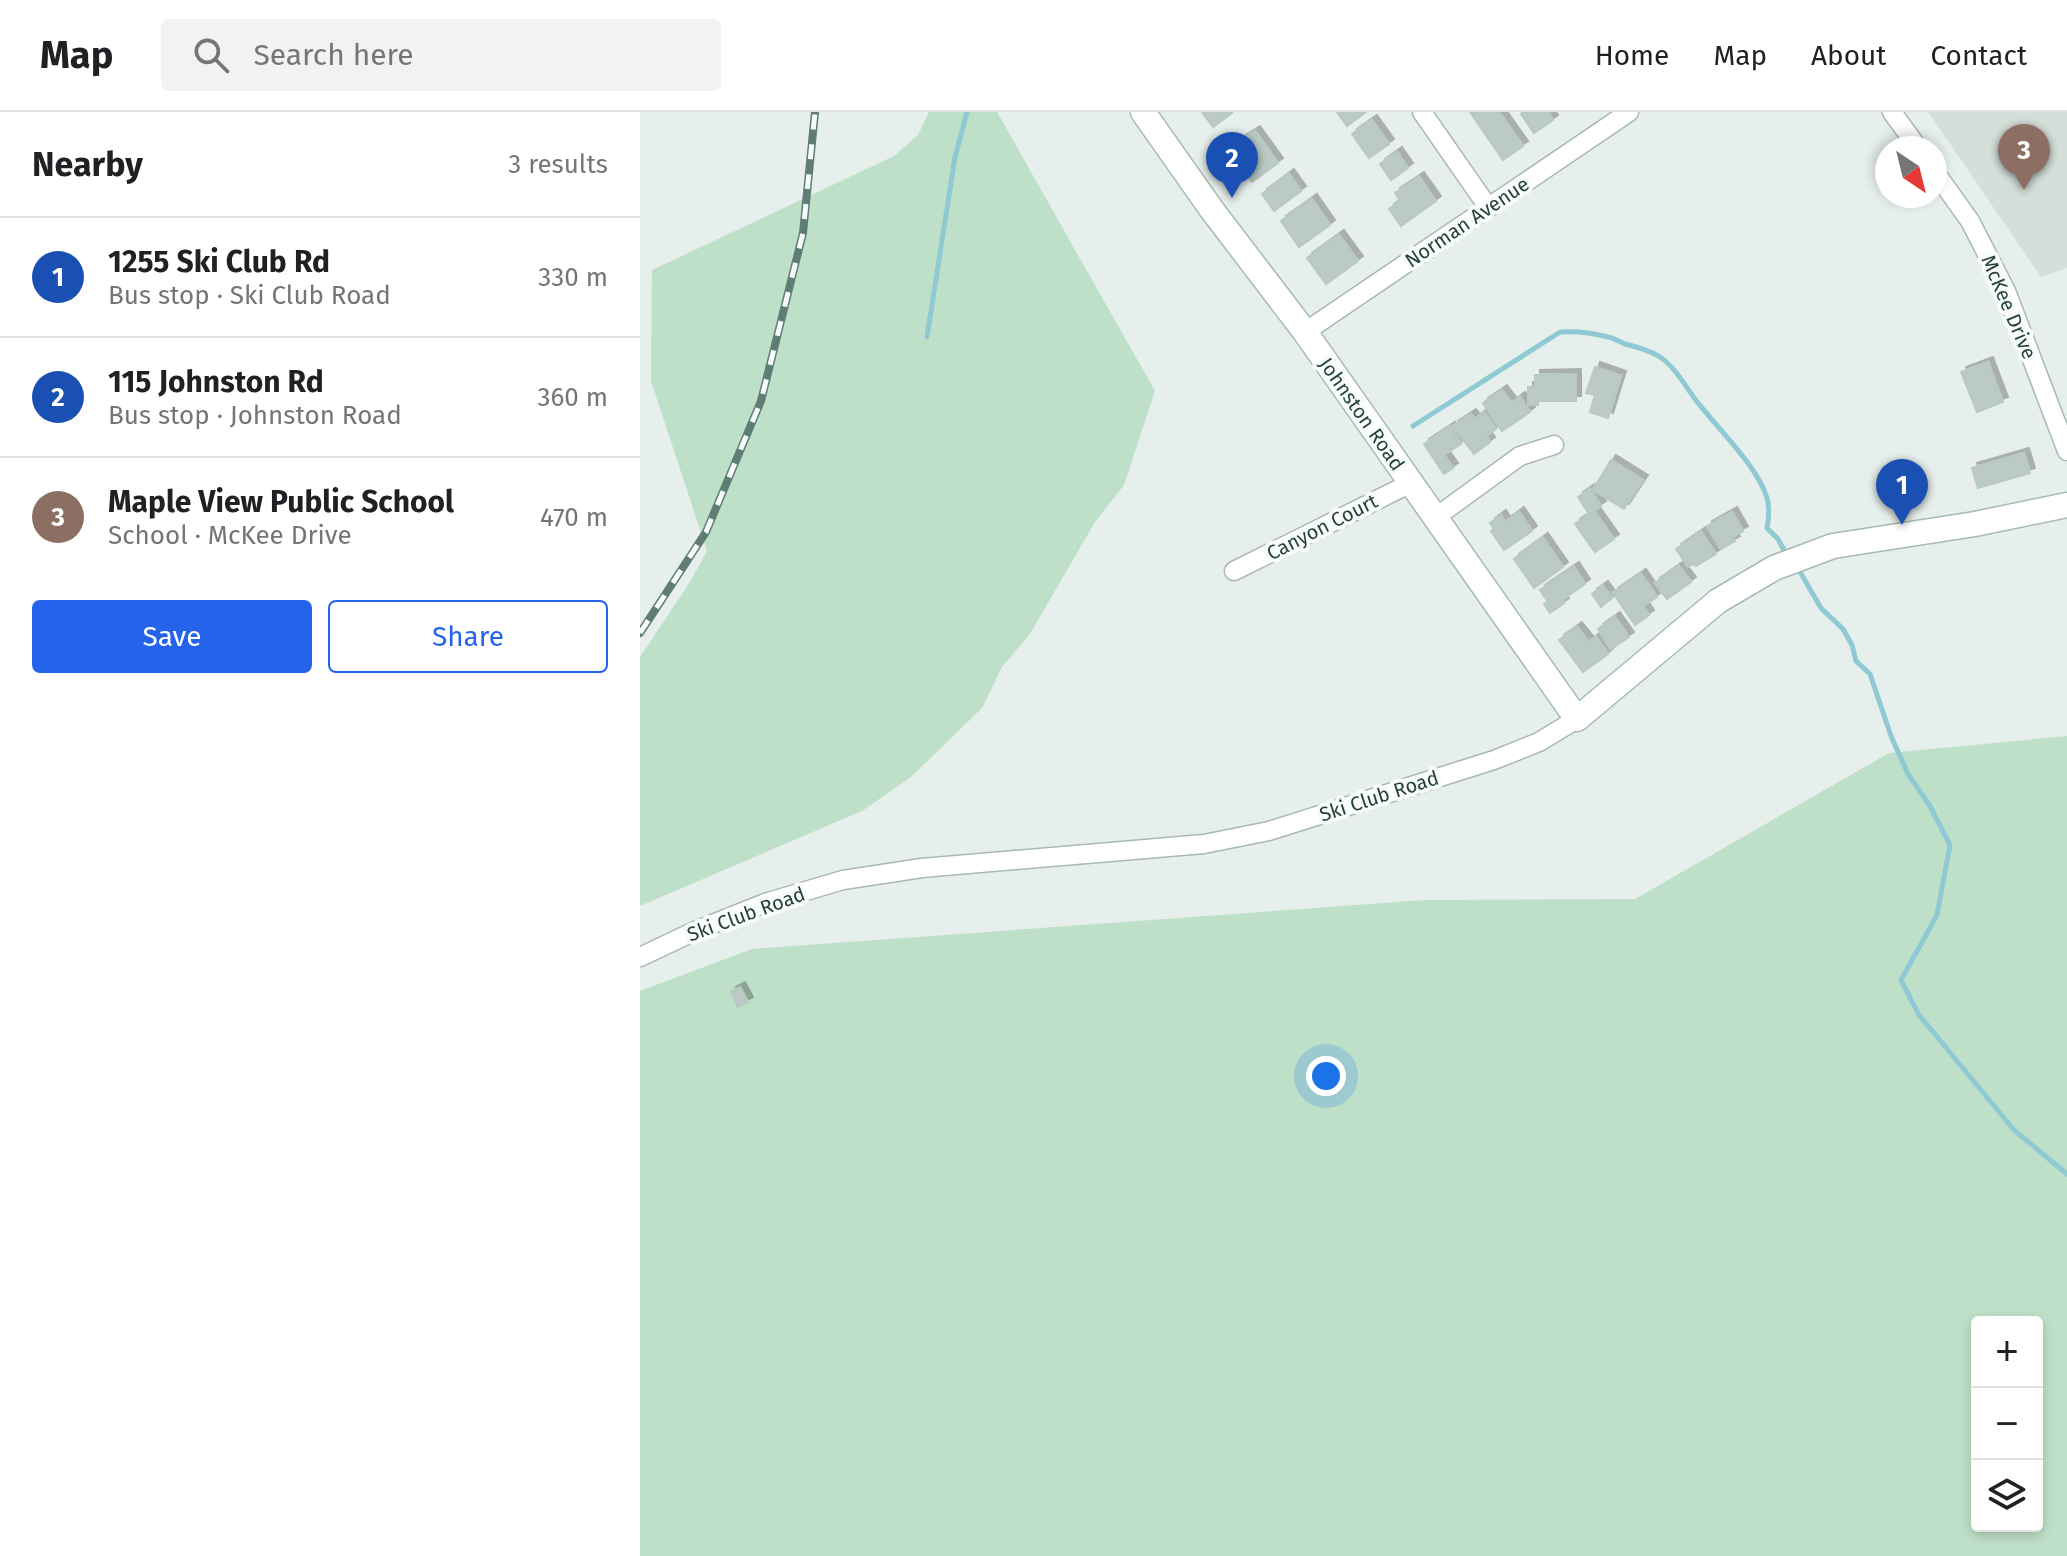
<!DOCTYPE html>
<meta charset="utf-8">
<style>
:root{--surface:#fff;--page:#f2f2f2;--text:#202124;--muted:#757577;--line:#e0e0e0;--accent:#2563eb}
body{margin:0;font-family:"Fira Sans",sans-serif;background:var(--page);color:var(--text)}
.controls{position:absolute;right:24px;bottom:24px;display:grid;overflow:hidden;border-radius:8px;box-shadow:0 4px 12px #0003}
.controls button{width:72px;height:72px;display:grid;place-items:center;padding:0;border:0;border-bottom:2px solid var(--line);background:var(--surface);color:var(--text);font:40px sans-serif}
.compass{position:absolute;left:1235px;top:24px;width:72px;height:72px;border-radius:50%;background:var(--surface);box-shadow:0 4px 12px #0003;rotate:145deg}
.you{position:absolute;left:686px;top:964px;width:28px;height:28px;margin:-20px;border:6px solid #fff;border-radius:50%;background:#1a73e8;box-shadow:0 0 0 12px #1a73e833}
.badge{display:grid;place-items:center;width:52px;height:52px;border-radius:50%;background:var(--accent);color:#fff;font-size:26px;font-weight:700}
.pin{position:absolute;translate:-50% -66px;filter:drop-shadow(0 2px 4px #0008)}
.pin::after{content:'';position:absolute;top:42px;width:28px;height:24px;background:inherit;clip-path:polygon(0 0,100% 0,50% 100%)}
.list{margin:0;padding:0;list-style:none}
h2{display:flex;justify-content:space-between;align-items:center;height:104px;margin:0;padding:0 32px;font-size:34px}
h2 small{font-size:26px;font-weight:400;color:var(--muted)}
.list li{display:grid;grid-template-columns:52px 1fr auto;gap:24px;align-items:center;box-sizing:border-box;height:120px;padding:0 32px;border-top:2px solid var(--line)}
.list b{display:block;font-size:30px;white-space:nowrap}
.list p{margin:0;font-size:26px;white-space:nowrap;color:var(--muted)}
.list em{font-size:26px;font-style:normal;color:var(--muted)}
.actions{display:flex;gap:16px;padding:24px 32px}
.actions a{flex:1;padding:18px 0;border:2px solid var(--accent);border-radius:8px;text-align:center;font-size:28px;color:var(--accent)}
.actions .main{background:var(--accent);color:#fff}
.icon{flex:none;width:44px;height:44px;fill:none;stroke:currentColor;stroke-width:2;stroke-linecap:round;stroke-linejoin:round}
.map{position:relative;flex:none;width:1427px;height:1444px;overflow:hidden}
header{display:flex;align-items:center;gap:48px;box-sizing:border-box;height:112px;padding:0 40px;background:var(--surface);border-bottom:2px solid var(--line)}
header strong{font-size:38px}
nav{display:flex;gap:44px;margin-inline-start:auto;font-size:28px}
.search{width:560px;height:72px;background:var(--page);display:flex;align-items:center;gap:20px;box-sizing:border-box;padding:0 28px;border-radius:8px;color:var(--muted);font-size:30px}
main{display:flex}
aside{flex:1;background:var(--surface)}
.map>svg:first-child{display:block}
.built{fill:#d4dfda}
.green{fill:#bfe0c8;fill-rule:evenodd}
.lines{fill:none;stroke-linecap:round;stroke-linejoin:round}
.stream{stroke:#8ec9d4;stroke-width:5}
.building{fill:#bbcac4;stroke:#b8c9c2;stroke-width:2;filter:url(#shadow)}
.street-casing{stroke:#a8b8b2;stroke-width:21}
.secondary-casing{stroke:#a4bbb3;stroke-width:27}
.street{stroke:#fff;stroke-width:18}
.secondary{stroke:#fff;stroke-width:24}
.rail-casing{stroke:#5f7d75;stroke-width:8}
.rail{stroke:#f7fbf9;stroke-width:5;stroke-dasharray:15;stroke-linecap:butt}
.labels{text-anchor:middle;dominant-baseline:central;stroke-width:8;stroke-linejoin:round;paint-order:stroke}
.street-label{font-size:20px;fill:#24423a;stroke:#f7fbf9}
</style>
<header>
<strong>Map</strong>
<div class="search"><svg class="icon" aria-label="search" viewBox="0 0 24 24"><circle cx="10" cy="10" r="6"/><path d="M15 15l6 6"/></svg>Search here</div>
<nav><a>Home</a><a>Map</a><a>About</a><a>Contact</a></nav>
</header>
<main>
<aside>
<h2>Nearby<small>3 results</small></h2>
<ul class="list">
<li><span class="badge" style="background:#1a4fb4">1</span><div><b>1255 Ski Club Rd</b><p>Bus stop · Ski Club Road</p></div><em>330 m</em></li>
<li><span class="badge" style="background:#1a4fb4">2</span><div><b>115 Johnston Rd</b><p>Bus stop · Johnston Road</p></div><em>360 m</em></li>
<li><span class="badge" style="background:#8d6e63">3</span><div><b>Maple View Public School</b><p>School · McKee Drive</p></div><em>470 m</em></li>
</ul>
<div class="actions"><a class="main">Save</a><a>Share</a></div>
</aside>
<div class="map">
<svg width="1427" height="1444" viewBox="0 0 1427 1444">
<defs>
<filter id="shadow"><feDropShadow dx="5" dy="-5" stdDeviation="0" flood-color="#0004"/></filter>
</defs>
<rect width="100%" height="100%" fill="#e6efeb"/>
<polygon class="built" points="1288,0 1427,0 1427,156 1401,165"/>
<g class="green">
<polygon points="289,0 357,0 515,279 484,373 455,410 390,522 362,555 342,596 271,665 222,699 0,794 0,545 50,470 67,439 11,269 12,158 254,44 278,23"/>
<path d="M1427,624V1444H0V879L112,837L785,788L995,787L1249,641ZM1337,1210H1397V1414H1337Z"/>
</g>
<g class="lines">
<g class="stream">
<polyline points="287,225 315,45 327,0"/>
<path d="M773,314L920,220C935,219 953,221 968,225C974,226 980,230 985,232C997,235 1009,238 1020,245C1035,255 1044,272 1055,287C1076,315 1117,353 1127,386C1130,397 1129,406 1127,416L1138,427L1144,438"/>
<polyline points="1160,460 1181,496 1203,517 1212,533 1216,549 1230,562 1251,624 1268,662 1290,694 1310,733 1297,803 1261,868 1279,903 1374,1018 1427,1062"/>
</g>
</g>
<g class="building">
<polygon points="562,0 591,0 592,1 573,15"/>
<polygon points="697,0 726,0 707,14"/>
<polygon points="830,0 859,0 883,34 863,48"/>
<polygon points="883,0 908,0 913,8 894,21 881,2"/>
<polygon points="732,8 749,32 729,46 712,22"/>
<polygon points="615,19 638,51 612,70 600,53 612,44 601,28"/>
<polygon points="757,40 768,56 751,68 740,52"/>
<polygon points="649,62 661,79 634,99 622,82"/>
<polygon points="779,65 796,89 761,114 749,97 760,89 755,81"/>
<polygon points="672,87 690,113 659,135 641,109"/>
<polygon points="699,123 718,149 686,172 667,146"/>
<polygon points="1348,250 1363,290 1337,300 1321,260"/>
<polygon points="955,255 981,264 968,306 950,300 955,283 946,281"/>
<polygon points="936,262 936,289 898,289 898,293 888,293 888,275 895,275 895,263"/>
<polygon points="862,278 872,291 880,285 890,300 862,319 843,291"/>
<polygon points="844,300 856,317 846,324 850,330 834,342 813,314 831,302 835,307"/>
<polygon points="810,315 821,332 804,343 813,356 804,362 784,332"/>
<polygon points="1384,341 1390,361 1338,376 1332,356"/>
<polygon points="971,348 1003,368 984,397 953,378"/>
<polygon points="950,377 961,394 949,402 938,385"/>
<polygon points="954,399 974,427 955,440 935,412"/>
<polygon points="879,400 892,419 864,438 851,419 854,417 850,411 861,403 865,410"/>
<polygon points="1092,400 1103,419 1092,425 1095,429 1081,437 1067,414"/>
<polygon points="1061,420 1076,442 1056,454 1053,452 1048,455 1036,437"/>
<polygon points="903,426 923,455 894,476 874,447"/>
<polygon points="1039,454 1051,470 1027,487 1015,471"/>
<polygon points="934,455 945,472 922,488 924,491 910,501 904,492 908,490 900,478"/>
<polygon points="1001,462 1017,485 1003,494 1009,503 995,513 973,481"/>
<polygon points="963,474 972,486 961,495 952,482"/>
<polygon points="975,505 989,525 971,537 958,517"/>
<polygon points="937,515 949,530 956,525 968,542 943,560 919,528"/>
<polygon points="100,875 108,890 98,895 91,880"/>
</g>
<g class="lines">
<g class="street-casing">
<g id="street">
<polyline points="782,0 848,95"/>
<polyline points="1252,0 1278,36"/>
<polyline points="1295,60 1330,109 1366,179 1427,339"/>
<polyline points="665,220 989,0"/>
<polyline points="796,405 880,344 914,333"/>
<polyline points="594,459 771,371"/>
<polyline points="0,845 55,819 125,791 203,768 282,756 564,732 629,719 854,648 899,630 937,607"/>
</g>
</g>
<g class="secondary-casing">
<polyline id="secondary" points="503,0 572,98 665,220 937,607 1078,489 1134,456 1193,434 1335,412 1427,393"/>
</g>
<use href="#street" class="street"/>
<use href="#secondary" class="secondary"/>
<g class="rail-casing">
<polyline id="rail" points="0,521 66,420 121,289 163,121 175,0"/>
</g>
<use href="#rail" class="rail"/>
</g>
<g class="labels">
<g class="street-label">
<text transform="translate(827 110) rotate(-34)">Norman Avenue</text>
<text transform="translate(1369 195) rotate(67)">McKee Drive</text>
<text transform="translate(722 302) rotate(55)">Johnston Road</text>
<text transform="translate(682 415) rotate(-27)">Canyon Court</text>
<text transform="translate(739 684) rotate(-18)">Ski Club Road</text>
<text transform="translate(106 802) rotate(-20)">Ski Club Road</text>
</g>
</g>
</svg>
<div class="controls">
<button>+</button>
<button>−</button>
<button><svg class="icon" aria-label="layers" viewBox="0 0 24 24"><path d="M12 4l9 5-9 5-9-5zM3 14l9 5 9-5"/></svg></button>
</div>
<svg class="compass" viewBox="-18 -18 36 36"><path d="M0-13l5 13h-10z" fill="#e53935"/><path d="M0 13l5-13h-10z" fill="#757577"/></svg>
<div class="you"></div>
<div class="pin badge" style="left:1262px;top:413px;background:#1a4fb4">1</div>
<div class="pin badge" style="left:592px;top:86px;background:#1a4fb4">2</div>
<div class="pin badge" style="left:1384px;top:78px;background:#8d6e63">3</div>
</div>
</main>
